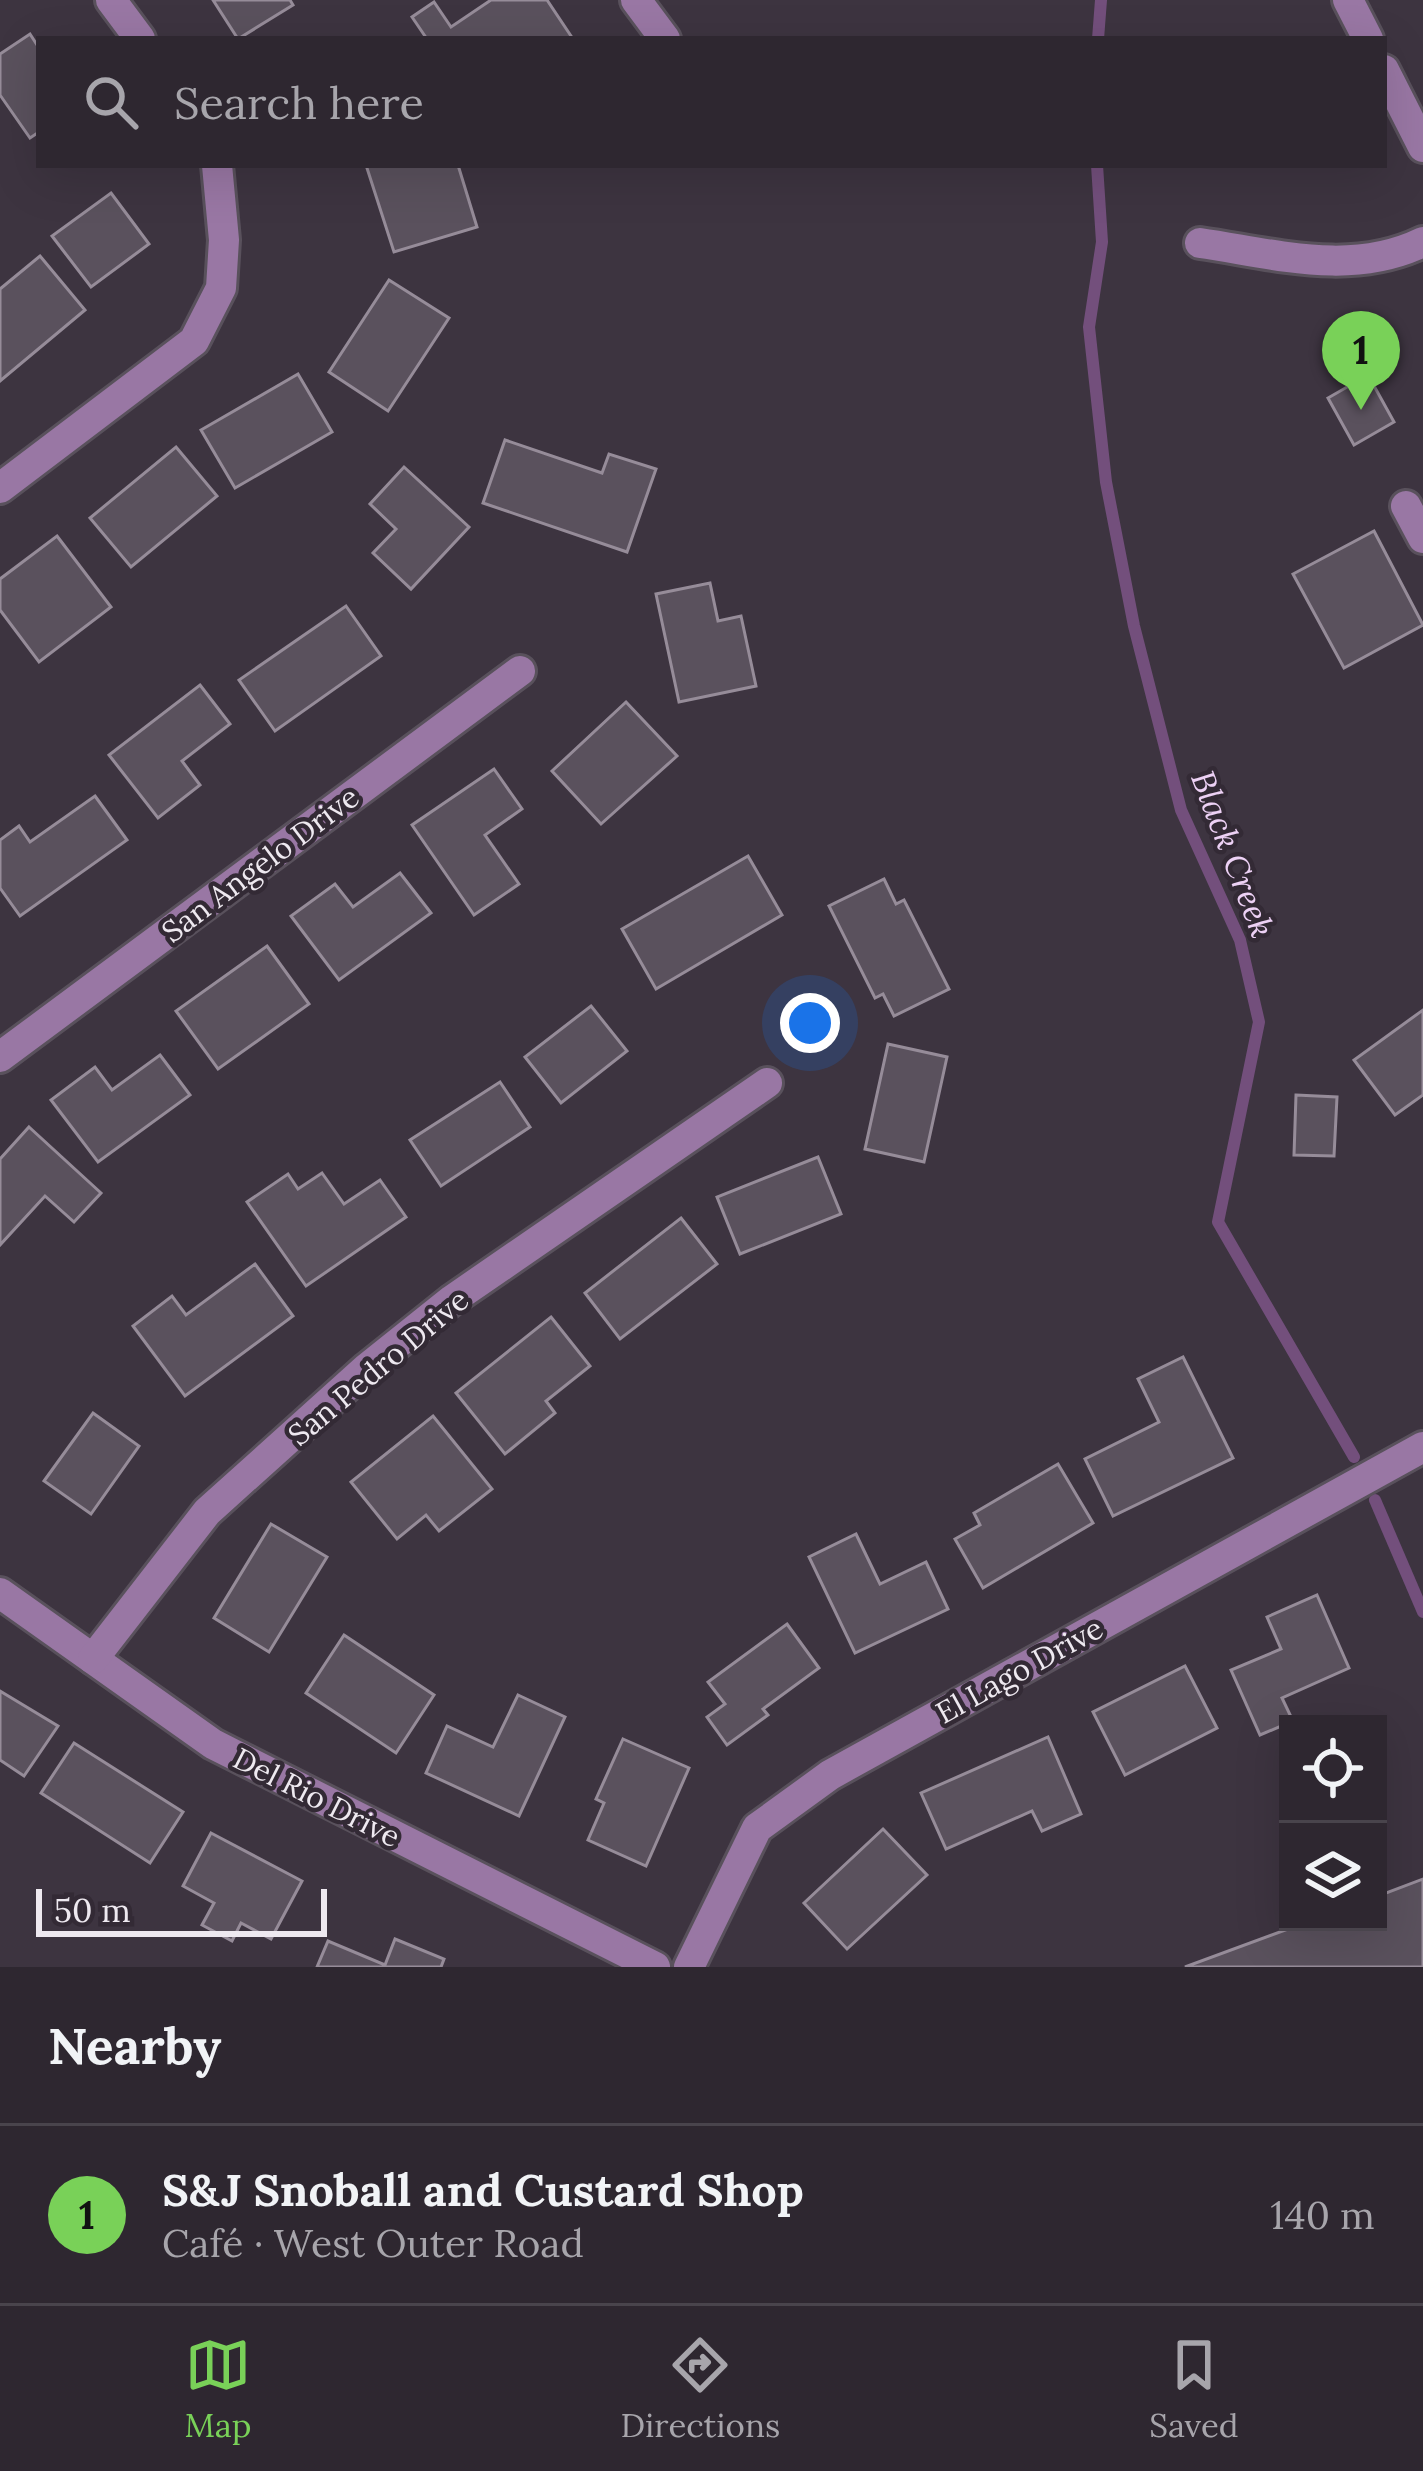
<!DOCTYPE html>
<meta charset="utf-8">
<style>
:root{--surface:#2e2730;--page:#362f38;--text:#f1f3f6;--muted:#a7a5ab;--line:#49444c;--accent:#79d158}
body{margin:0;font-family:Lora,serif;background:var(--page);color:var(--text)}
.controls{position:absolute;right:36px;bottom:36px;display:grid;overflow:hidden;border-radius:0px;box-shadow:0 12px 48px #0002}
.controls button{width:108px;height:108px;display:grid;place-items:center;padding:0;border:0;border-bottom:3px solid var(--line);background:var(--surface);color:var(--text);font:60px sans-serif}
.scale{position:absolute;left:36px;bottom:30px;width:291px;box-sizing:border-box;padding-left:12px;border:6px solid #eee9f0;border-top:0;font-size:33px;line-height:42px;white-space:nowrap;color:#eee9f0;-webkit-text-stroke:9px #332a35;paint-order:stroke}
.you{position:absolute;left:810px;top:1023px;width:42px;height:42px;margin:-30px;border:9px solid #fff;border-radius:50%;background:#1a73e8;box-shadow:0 0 0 18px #1a73e833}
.badge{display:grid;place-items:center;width:78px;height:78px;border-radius:50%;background:var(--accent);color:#111;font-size:39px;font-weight:700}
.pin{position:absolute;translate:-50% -99px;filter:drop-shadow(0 3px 6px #0008)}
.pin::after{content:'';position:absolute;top:63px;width:42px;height:36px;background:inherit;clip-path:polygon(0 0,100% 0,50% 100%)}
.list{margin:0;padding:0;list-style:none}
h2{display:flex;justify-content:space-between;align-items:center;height:156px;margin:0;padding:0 48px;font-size:51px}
h2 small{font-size:39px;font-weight:400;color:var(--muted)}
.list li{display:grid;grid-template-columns:78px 1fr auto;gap:36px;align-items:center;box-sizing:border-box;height:180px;padding:0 48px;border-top:3px solid var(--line)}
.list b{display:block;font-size:45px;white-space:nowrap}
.list p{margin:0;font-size:39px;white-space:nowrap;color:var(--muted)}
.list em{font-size:39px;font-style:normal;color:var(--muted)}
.icon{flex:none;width:66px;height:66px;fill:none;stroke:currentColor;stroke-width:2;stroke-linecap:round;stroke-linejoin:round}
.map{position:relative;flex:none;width:1423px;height:1967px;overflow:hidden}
.search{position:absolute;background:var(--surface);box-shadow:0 12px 48px #0002;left:36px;right:36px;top:36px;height:132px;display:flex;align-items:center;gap:30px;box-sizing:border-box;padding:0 42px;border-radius:0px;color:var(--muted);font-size:45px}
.sheet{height:336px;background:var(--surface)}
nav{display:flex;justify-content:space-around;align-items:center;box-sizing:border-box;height:168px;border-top:3px solid var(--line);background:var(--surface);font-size:33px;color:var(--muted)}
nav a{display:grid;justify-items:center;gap:6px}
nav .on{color:var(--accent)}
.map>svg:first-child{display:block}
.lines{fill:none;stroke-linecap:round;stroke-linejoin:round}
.stream{stroke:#734f7c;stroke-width:12}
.building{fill:#5a515d;stroke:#968c99;stroke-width:3}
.minor-casing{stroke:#59515c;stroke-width:36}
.minor{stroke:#9977a4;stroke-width:30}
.labels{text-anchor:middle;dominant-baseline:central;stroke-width:9;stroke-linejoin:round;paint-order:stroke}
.street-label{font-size:30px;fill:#eee9f0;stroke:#332a35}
.water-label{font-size:33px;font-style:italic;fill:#edd1f5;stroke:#332a35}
</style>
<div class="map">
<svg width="1423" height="1967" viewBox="0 0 1423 1967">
<rect width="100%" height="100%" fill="#3d3440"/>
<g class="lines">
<g class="stream">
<polyline points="1098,39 1101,0"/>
<polyline points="1097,165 1102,242 1089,327 1106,482 1134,626 1181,810 1240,940 1259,1022 1218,1222 1354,1457"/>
<polyline points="1375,1500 1423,1612"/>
</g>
</g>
<g class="building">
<polygon points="213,0 290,0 293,5 238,39"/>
<polygon points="491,0 547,0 573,39 427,39 412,17 434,2 451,27"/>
<polygon points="30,34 39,48 39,132 30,138 0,95 0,54"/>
<polygon points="366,165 458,165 477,227 394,252"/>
<polygon points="111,193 149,244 91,287 52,236"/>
<polygon points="40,256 85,310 0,381 0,289"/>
<polygon points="389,280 449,318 388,411 329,372"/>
<polygon points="298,374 332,432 235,488 201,430"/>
<polygon points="1368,375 1394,422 1354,445 1328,398"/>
<polygon points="505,440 602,473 609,454 656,469 627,552 483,503"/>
<polygon points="176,447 217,496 131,567 90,518"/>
<polygon points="404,467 469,527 411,589 373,553 396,529 370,504"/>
<polygon points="1374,531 1423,625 1344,668 1293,574"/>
<polygon points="57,536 111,607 39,662 0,610 0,579"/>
<polygon points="710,583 718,621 741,616 756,686 679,702 656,594"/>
<polygon points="346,606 381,656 275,731 239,680"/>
<polygon points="200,685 230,724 182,761 200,785 158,818 109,755"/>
<polygon points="626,702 677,756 601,824 552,771"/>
<polygon points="494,769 522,809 485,835 519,884 474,915 412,825"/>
<polygon points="95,796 127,840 20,916 0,888 0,840 19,826 30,842"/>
<polygon points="748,856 782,915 656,989 622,929"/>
<polygon points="400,873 431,913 339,980 291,916 335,884 353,907"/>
<polygon points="884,879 896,904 904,900 949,989 894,1016 883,994 875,998 829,906"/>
<polygon points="267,946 309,1004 218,1069 176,1011"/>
<polygon points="591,1006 627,1051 561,1103 525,1057"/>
<polygon points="1423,1010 1423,1095 1395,1115 1354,1060"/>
<polygon points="888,1044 947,1057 924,1162 865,1149"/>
<polygon points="160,1055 190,1095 98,1162 51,1100 95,1067 112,1090"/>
<polygon points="500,1082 530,1127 441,1186 410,1140"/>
<polygon points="1296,1095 1337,1097 1334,1156 1294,1155"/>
<polygon points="29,1127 101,1193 74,1222 45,1196 0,1245 0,1159"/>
<polygon points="818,1157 841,1214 740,1254 717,1197"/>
<polygon points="322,1173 344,1204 380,1180 406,1217 306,1286 247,1202 288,1174 298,1189"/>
<polygon points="681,1218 717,1264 620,1339 585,1293"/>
<polygon points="255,1264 293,1316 185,1396 133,1326 172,1296 186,1315"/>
<polygon points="551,1317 590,1366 546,1401 555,1413 505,1454 456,1393"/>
<polygon points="1183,1357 1233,1458 1113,1516 1085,1459 1159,1422 1138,1379"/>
<polygon points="93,1413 139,1446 91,1514 44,1481"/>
<polygon points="433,1416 492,1489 439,1531 426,1515 397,1539 351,1482"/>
<polygon points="1058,1464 1093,1523 983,1588 955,1539 980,1525 974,1513"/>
<polygon points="271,1524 327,1557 269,1652 214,1618"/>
<polygon points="856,1534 880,1584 926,1562 948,1609 855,1653 809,1557"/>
<polygon points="1317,1595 1349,1668 1282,1698 1293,1721 1260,1735 1231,1670 1281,1649 1267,1617"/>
<polygon points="787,1624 819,1668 763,1709 768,1715 727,1745 707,1717 725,1704 708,1682"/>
<polygon points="344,1635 434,1695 396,1753 306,1693"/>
<polygon points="1185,1666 1217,1728 1125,1775 1093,1712"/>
<polygon points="0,1691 58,1726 24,1776 0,1760"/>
<polygon points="518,1695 565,1717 519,1816 426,1773 447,1726 493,1747"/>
<polygon points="1048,1737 1081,1814 1042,1831 1032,1811 946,1849 921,1793"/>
<polygon points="623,1739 689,1768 646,1866 588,1840 604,1803 596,1799"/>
<polygon points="74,1743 183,1812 150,1863 41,1793"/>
<polygon points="883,1829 927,1875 847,1949 804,1903"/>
<polygon points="211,1833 302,1881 271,1939 241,1923 232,1941 202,1925 214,1903 183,1886"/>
<polygon points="1423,1879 1423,1967 1185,1967 1307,1922 1378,1922 1378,1896"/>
<polygon points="395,1939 444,1959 441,1967 317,1967 328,1941 385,1965"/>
</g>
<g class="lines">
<g class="minor-casing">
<g id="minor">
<polyline points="111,0 140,39"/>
<polyline points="636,0 665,39"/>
<polyline points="1348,0 1368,39"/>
<polyline points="1384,70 1423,147"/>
<path d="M1200,243C1276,254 1351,277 1423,242"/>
<polyline points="0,488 194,341 221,288 224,240 217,165"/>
<polyline points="1406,506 1423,538"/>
<polyline points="0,1057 520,671"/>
<polyline points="0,1593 213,1744 655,1967"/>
<polyline points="93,1659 207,1512 367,1368 452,1300 767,1083"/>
<polyline points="689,1967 757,1828 830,1775 1423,1447"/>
</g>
</g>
<use href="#minor" class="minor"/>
</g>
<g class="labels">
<g class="street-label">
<text transform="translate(260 864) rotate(-37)">San Angelo Drive</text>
<text transform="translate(378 1367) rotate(-40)">San Pedro Drive</text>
<text transform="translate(1019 1670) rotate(-29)">El Lago Drive</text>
<text transform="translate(317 1797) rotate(27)">Del Rio Drive</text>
</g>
<g class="water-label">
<text transform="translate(1233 854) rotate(69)">Black Creek</text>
</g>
</g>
</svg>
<div class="controls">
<button><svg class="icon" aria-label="locate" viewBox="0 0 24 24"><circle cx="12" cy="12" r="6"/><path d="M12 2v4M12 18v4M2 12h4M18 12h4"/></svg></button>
<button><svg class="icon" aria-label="layers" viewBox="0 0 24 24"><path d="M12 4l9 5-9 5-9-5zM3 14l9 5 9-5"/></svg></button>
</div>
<div class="scale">50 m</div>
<div class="you"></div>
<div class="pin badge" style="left:1361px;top:410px">1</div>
<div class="search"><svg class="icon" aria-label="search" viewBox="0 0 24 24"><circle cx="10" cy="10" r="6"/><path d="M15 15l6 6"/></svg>Search here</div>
</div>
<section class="sheet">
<h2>Nearby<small></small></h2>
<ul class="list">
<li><span class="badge">1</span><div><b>S&amp;J Snoball and Custard Shop</b><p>Café · West Outer Road</p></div><em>140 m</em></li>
</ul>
</section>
<nav>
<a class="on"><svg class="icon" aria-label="map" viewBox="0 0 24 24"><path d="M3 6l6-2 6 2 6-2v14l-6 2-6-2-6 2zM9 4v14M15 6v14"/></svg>Map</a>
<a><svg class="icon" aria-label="directions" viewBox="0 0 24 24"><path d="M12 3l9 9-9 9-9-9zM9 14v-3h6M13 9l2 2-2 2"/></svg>Directions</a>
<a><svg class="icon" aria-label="saved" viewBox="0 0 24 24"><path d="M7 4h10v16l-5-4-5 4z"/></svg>Saved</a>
</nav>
